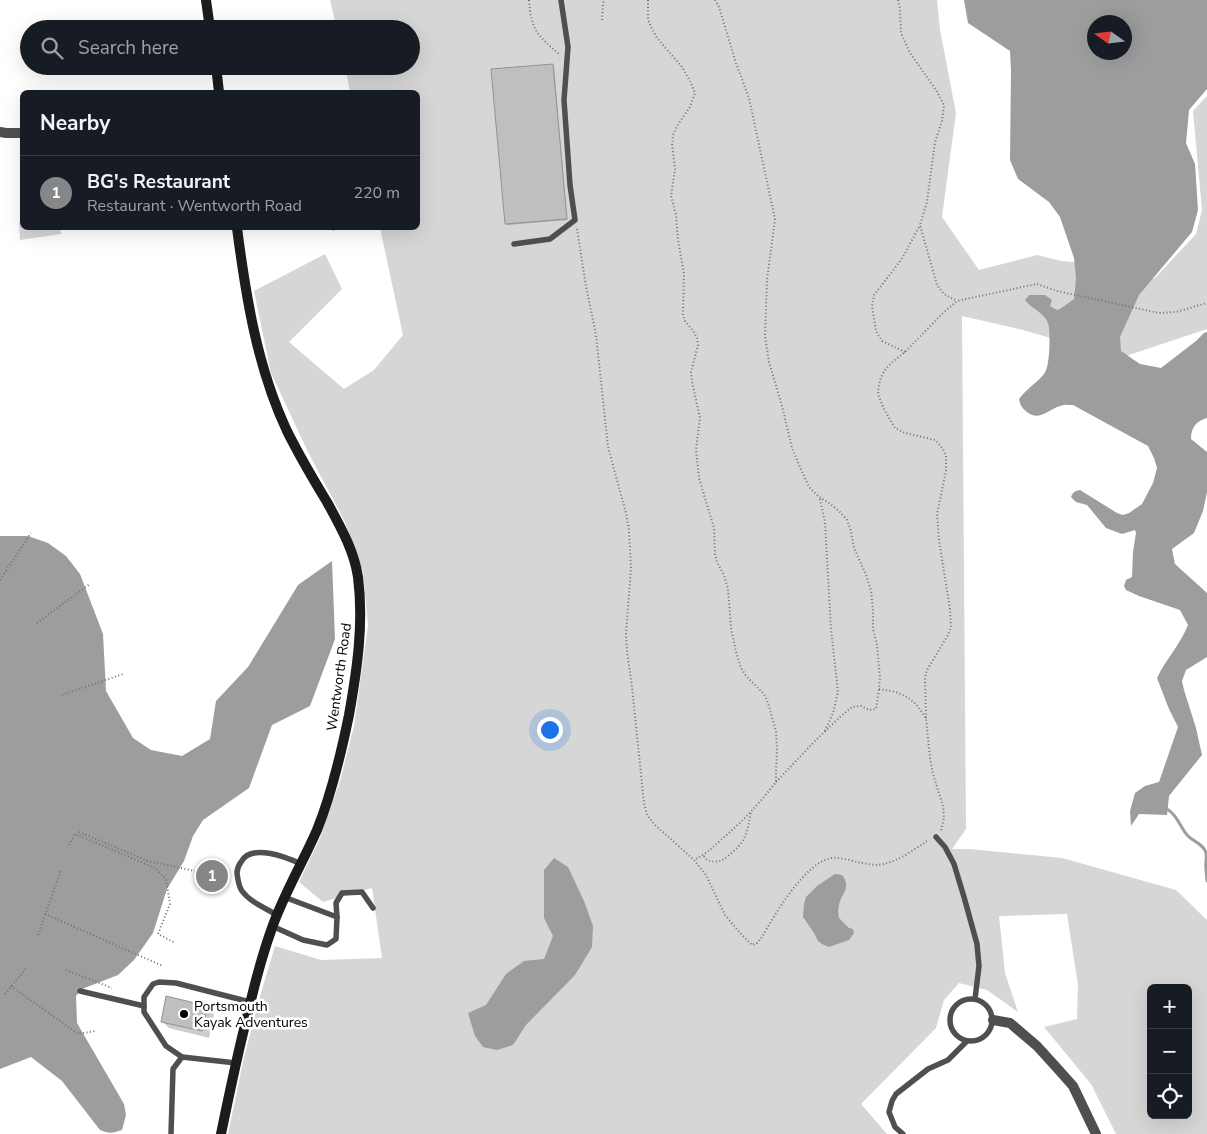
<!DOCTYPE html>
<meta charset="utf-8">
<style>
:root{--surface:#171b24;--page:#20242c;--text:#f1f3f6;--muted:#9ea1a6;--line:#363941;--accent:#858687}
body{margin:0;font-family:"Nunito Sans",sans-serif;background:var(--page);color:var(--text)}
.controls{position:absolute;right:15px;bottom:15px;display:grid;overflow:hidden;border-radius:8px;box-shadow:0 5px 20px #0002}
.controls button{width:45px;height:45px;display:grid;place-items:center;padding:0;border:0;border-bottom:1px solid var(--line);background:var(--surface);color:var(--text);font:25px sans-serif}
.compass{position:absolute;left:1087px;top:15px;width:45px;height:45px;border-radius:50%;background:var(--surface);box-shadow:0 5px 20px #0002;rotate:284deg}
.you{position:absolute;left:549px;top:729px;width:18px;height:18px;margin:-12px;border:4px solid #fff;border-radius:50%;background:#1a73e8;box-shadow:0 0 0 8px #1a73e833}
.badge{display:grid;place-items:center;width:32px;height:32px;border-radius:50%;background:var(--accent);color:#fff;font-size:16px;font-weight:700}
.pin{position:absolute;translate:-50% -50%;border:2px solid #fff;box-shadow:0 1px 5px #0006}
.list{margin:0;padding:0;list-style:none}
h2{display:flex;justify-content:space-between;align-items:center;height:65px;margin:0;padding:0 20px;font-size:21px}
h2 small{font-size:16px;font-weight:400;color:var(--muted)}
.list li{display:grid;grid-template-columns:32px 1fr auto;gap:15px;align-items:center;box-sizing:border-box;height:75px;padding:0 20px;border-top:1px solid var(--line)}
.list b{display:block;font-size:19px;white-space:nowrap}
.list p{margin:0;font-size:16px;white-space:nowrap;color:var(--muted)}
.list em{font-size:16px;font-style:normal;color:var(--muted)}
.icon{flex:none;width:28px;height:28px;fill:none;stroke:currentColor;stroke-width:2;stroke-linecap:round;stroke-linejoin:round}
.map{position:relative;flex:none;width:1207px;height:1134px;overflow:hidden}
.search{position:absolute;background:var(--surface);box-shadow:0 5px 20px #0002;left:20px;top:20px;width:400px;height:55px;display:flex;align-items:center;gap:12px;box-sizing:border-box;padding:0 18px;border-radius:28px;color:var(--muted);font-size:19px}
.panel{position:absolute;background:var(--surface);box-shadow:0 5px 20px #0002;left:20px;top:90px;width:400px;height:140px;border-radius:8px}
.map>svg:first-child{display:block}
.green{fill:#d6d6d6;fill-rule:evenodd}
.water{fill:#9d9d9d;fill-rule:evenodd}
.shadow{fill:#0003}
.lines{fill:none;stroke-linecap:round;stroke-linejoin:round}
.stream{stroke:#9d9d9d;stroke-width:3}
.building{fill:#bfbfbf;stroke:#939393}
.path{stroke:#717171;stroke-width:2;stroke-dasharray:1 2.5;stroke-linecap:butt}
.service{stroke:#4f4f4f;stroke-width:5.5}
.minor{stroke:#4f4f4f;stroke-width:10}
.secondary{stroke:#1c1c1c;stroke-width:10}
.poi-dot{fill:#000;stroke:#fff;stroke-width:2}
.labels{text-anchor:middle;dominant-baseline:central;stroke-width:5;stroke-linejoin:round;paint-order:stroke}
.street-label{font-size:14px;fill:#000;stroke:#fff}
.poi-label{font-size:14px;fill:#000;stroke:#fff;text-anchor:start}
</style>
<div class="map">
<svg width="1207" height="1134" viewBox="0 0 1207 1134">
<rect width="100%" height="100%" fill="#fff"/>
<g class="green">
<path d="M330,0H937L940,30L956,113L942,217L979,270L1037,255L1061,261L1084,263L1144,279H1154L1196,234L1202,210L1193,111L1207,96V329L1120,358L1023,330L962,316L966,829L952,849H969L1062,858L1176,890L1207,920V1134H1116L1091,1084L1044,1027L1077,1019L1078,985L1067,914L999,916L1005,973L1018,1012L987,990L959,983L944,1000L936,1028L861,1104L887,1134H228L244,1057L261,993L275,946L321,960L382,958L372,888L323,902L299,882L320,838L340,781L354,726L368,626L363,572L345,522L307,450L271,373L254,291L325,254L342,289L289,342L344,389L374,370L403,335L380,228H418V92H350L345,66H411V29H337ZM1151,988H1188V1115H1151Z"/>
<polygon points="22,221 22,228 60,228 61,234 20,240 19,222"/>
</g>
<g class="water">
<path d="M964,0H1207V89L1189,110L1186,143L1195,164L1198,210L1192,232L1139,295L1120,337L1121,351L1140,364L1161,368L1196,341L1204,333L1207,332V418C1196,421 1191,428 1191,439L1207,452V492L1203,511L1194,533L1172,549L1175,564L1207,593V657L1186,670L1182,681L1184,690L1196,728L1202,755L1169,796L1167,815L1139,814L1131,826L1130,811L1135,793L1145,786L1159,782L1178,727L1169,709L1157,678C1166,659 1180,645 1188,625L1180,610L1139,596L1126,590L1124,586L1126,580L1132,577L1133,552L1136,533L1135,530L1122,534L1106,528L1087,505L1076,502L1071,497C1073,492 1075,491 1080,490L1117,513L1123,515L1129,513L1142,504L1153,483L1157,468L1154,458L1148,446L1073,405C1068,405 1065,404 1060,406C1049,409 1039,422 1027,412C1022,408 1020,405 1019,399C1027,388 1037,383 1044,374C1050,367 1050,338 1049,328C1049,325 1047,320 1045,318C1040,311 1030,307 1025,300L1029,295H1045L1052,300L1050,306L1057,310L1060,309L1074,299L1076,278L1074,258L1060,217L1049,202L1018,179L1010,160L1011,71L1010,51L968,23ZM1124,22V52H1094V22Z"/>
<path d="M0,536H28L48,543L66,556L80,574L103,634L106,691L133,738L151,750L182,756L210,739L216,701L248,667L298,585L332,561L335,639L310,706L272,725L249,788L203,820L193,836L184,861L167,889L153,933L134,960L118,975L82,989L76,996L77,1023L124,1104L126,1115L122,1130C112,1133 110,1134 100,1130L62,1081L31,1057L0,1069Z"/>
<polygon points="554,858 568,867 584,901 593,926 592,947 575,975 526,1025 513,1045 497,1050 483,1047 475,1036 468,1013 486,1005 506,974 524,961 544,959 553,936 544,918 544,870"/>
<path d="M835,874L842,875C852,888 841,894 839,905C838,909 838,914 839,918L849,928L853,929L854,933L849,940L829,947L822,944L818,941L814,933L803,917L804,904L806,897L817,886Z"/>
</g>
<g class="shadow">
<polygon points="553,65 554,66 567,220 507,225 506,224"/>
<polygon points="330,228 340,228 333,231"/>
<polygon points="207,1007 214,1014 209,1038 169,1028 162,1021"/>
</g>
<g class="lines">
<path class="stream" d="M1167,809C1179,816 1180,829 1189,837C1195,842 1204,845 1206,853C1207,858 1205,864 1206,869C1206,873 1207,877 1207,881"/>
</g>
<g class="building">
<polygon points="553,64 567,219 505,224 491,69"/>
<polygon points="166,996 208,1006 202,1031 161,1022"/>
</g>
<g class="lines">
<g class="path">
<path d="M529,0C531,30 537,35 559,54"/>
<path d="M648,0V19L651,27L657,38L682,67L690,81L695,93L690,107L677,126L673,135L672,144L675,169L671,196L676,215L678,240L684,274L683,315L685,321L694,332L697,338L698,345L691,372L692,382L700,418L696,449L699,478L714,528L715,554L717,562L724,575L728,589L731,628L736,652L741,668L746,676L764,694L768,703L776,731L777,750L776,772V782C760,803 742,822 722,839C713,847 705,855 694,860"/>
<polyline points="715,0 719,7 723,20 736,63 749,98 775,219 767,280 765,336 769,362 782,406 792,448 800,467 809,487 819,497 829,503 839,511 847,520 851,531 854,548 866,575 871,590 873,611 873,629 877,645 880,678 879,689 896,692 907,697 916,704 926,718 930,758 933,774 943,806 944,818 941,831"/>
<polyline points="898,0 900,9 901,33 910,53 936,90 944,105 942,121 935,142 927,202 920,225 937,285 944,294 957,301"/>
<polyline points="602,20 603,4 604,0"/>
<path d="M577,229L586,286L596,335L608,447L626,513L629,530L631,568L626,634L627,651L632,687L644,803L647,815L654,824L694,860L706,875L725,915L741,934L752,945L757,943L762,937C775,914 804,864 831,858C841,857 852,861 861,863C866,863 871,865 876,865C895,864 912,851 927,841"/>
<polyline points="905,352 882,341 876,331 872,306 874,295 884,282 892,272 903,257 920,225"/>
<polyline points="820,499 825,522 831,629 838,692 833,713 824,733"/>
<polyline points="0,580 31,533"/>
<polyline points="37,623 90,584"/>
<polyline points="62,695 123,674"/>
<polyline points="926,718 925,677 927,670 948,635 951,627 950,609 939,540 937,514 946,471 946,456 943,449 935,440 905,433 895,428 884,409 879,397 878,391 880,380 884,371 891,363 905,352 943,313 957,301 1027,286 1037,284 1057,291 1159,313 1176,312 1207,303"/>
<polyline points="776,782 815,741 840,717 852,707 861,706 869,710 876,709 879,689"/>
<polyline points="79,832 148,861 195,871"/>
<polyline points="69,845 75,834 155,868 166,879 170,904 158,934 175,943"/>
<path d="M704,856L707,860C716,863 721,862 728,856C746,842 747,833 751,812"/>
<polyline points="45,914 163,966"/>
<polyline points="38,935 61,870"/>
<polyline points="66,970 112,988"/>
<polyline points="11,986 78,1034 95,1031"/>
<polyline points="5,994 27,967"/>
</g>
<g class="service">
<polyline points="514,244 550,239 575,220 570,185 564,100 568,47 561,0"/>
<polyline points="936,837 945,847 954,864 964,897 977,944 979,966 975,999"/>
<path d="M277,915C265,908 250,902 242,891C238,885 238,879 237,873C237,868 238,866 241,862C251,843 286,857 301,864"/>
<polyline points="337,917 336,903 342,893 362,892 373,908"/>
<polyline points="272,926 303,940 327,945 336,939 337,917 284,897"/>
<polyline points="80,991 144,1006"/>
<circle cx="971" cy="1020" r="21"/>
<polyline points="182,1057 166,1046 144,1012 144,997 153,984 159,982 176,983 250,1002"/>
<polyline points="171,1134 173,1069 182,1057 236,1063"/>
<polyline points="903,1134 895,1127 889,1112 892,1101 896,1094 928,1069 948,1060 967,1041"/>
</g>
<g class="minor">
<polyline points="0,132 6,133 22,133"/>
<polyline points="993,1020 1010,1023 1037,1046 1057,1068 1073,1086 1096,1134"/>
</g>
<g class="secondary">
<polyline points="206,0 210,29"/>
<polyline points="216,66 219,92"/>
<path d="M221,1134C229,1095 237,1056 247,1017C254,986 262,955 273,925C285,892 303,862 317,830C332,793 341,754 349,715C357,670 364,623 358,577C354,550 340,526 327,502C313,479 299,455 287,431C257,367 246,297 237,228"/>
</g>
</g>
<circle class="poi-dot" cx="184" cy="1014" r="5"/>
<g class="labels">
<g class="street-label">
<text transform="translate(339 677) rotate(-82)">Wentworth Road</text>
</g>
<g class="poi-label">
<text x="194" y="1006">Portsmouth<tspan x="194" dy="16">Kayak Adventures</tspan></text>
</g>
</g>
</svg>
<div class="controls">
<button>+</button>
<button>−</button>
<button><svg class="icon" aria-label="locate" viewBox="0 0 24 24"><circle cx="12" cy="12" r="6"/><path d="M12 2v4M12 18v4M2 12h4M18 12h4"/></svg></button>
</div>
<svg class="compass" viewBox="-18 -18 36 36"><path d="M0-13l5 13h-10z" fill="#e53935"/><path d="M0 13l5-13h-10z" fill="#9ea1a6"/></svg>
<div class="you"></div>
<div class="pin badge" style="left:212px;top:876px">1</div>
<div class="search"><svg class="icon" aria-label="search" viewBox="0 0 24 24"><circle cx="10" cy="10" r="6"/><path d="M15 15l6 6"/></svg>Search here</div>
<section class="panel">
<h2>Nearby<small></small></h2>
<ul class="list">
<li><span class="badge">1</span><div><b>BG's Restaurant</b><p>Restaurant · Wentworth Road</p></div><em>220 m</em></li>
</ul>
</section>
</div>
